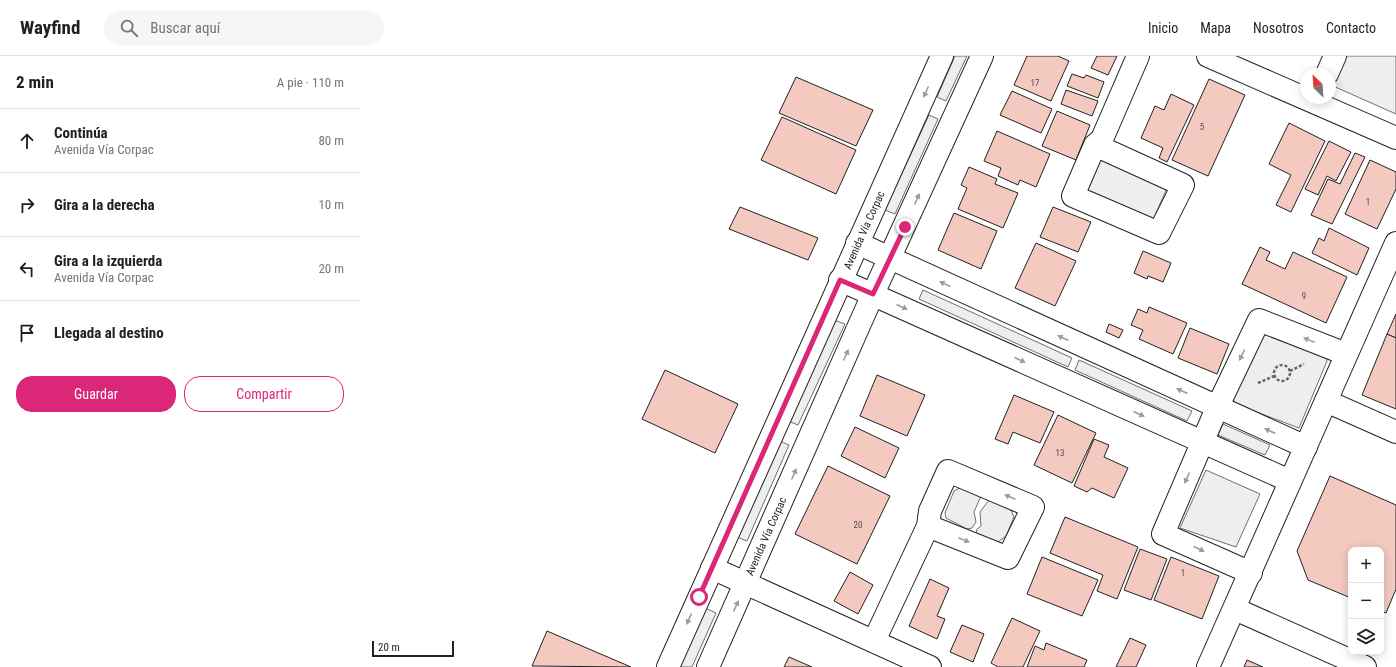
<!DOCTYPE html>
<html lang="es">
<meta charset="utf-8">
<style>
:root{--surface:#fff;--page:#f6f6f6;--text:#202124;--muted:#757577;--line:#e0e0e0;--accent:#db2777}
body{margin:0;font-family:"Roboto Condensed",sans-serif;background:var(--page);color:var(--text)}
.controls{position:absolute;right:12px;bottom:12px;display:grid;overflow:hidden;border-radius:8px;box-shadow:0 2px 10px #0003}
.controls button{width:36px;height:36px;display:grid;place-items:center;padding:0;border:0;border-bottom:1px solid var(--line);background:var(--surface);color:var(--text);font:20px sans-serif}
.compass{position:absolute;left:940px;top:12px;width:36px;height:36px;border-radius:50%;background:var(--surface);box-shadow:0 2px 10px #0003;rotate:335deg}
.scale{position:absolute;left:12px;bottom:10px;width:82px;box-sizing:border-box;padding-left:4px;border:2px solid #222;border-top:0;font-size:11px;line-height:14px;white-space:nowrap;color:#222;-webkit-text-stroke:3px #fff;paint-order:stroke}
.stop{position:absolute;width:12px;height:12px;margin:-9px;border:3px solid #db2777;border-radius:50%;background:#fff}
.stop.end{background:#db2777;border-color:#fff;box-shadow:0 1px 4px #0008}
.list{margin:0;padding:0;list-style:none}
h2{display:flex;justify-content:space-between;align-items:center;height:52px;margin:0;padding:0 16px;font-size:17px}
h2 small{font-size:13px;font-weight:400;color:var(--muted)}
.list li{display:grid;grid-template-columns:26px 1fr auto;gap:12px;align-items:center;box-sizing:border-box;height:64px;padding:0 16px;border-top:1px solid var(--line)}
.list b{display:block;font-size:15px;white-space:nowrap}
.list p{margin:0;font-size:13px;white-space:nowrap;color:var(--muted)}
.list em{font-size:13px;font-style:normal;color:var(--muted)}
.actions{display:flex;gap:8px;padding:12px 16px}
.actions a{flex:1;padding:9px 0;border:1px solid var(--accent);border-radius:16px;text-align:center;font-size:14px;color:var(--accent)}
.actions .main{background:var(--accent);color:#fff}
.icon{flex:none;width:22px;height:22px;fill:none;stroke:currentColor;stroke-width:2;stroke-linecap:round;stroke-linejoin:round}
.map{position:relative;flex:none;width:1036px;height:611px;overflow:hidden}
header{display:flex;align-items:center;gap:24px;box-sizing:border-box;height:56px;padding:0 20px;background:var(--surface);border-bottom:1px solid var(--line)}
header strong{font-size:19px}
nav{display:flex;gap:22px;margin-inline-start:auto;font-size:14px}
.search{width:280px;height:36px;background:var(--page);display:flex;align-items:center;gap:10px;box-sizing:border-box;padding:0 14px;border-radius:22px;color:var(--muted);font-size:15px}
main{display:flex}
aside{flex:1;background:var(--surface)}
.map>svg:first-child{display:block}
.green{fill:#eee;stroke:#6f6f6f}
.building{fill:#f3c9c0;stroke:#222}
.lines{fill:none;stroke-linecap:round;stroke-linejoin:round}
.minor-casing{stroke:#222;stroke-width:24}
.secondary-casing{stroke:#222;stroke-width:24}
.path{stroke:#646464;stroke-width:2.5;stroke-dasharray:3 2;stroke-linecap:butt}
.minor{stroke:#fff;stroke-width:22}
.secondary{stroke:#fff;stroke-width:22}
.oneway{fill:#9c9c9c}
.route{stroke:#db2777;stroke-width:5}
.labels{text-anchor:middle;dominant-baseline:central;stroke-width:3;stroke-linejoin:round;paint-order:stroke}
.number-label{font-size:9px;fill:#564c4a}
.street-label{font-size:11px;fill:#222;stroke:#fff}
</style>
<header>
<strong>Wayfind</strong>
<div class="search"><svg class="icon" aria-label="search" viewBox="0 0 24 24"><circle cx="10" cy="10" r="6"/><path d="M15 15l6 6"/></svg>Buscar aquí</div>
<nav><a>Inicio</a><a>Mapa</a><a>Nosotros</a><a>Contacto</a></nav>
</header>
<main>
<aside>
<h2>2 min<small>A pie · 110 m</small></h2>
<ul class="list">
<li><svg class="icon" aria-label="ahead" viewBox="0 0 24 24"><path d="M12 20V5M6 11l6-6 6 6"/></svg><div><b>Continúa</b><p>Avenida Vía Corpac</p></div><em>80 m</em></li>
<li><svg class="icon" aria-label="right" viewBox="0 0 24 24"><path d="M7 20v-9h11M14 6l5 5-5 5"/></svg><div><b>Gira a la derecha</b></div><em>10 m</em></li>
<li><svg class="icon" aria-label="left" viewBox="0 0 24 24"><path d="M17 20v-9H6M10 6l-5 5 5 5"/></svg><div><b>Gira a la izquierda</b><p>Avenida Vía Corpac</p></div><em>20 m</em></li>
<li><svg class="icon" aria-label="arrive" viewBox="0 0 24 24"><path d="M6 21V4h12l-3 4 3 4H6"/></svg><div><b>Llegada al destino</b></div></li>
</ul>
<div class="actions"><a class="main">Guardar</a><a>Compartir</a></div>
</aside>
<div class="map">
<svg width="1036" height="611" viewBox="0 0 1036 611">
<rect width="100%" height="100%" fill="#fff"/>
<g class="green">
<polygon points="595,0 607,0 586,45 577,41"/>
<polygon points="986,0 1036,0 1036,58 973,30"/>
<polygon points="569,59 578,63 535,158 525,154"/>
<polygon points="739,101 807,132 792,166 723,134"/>
<polygon points="563,234 712,302 708,311 559,243"/>
<polygon points="474,264 485,268 438,369 428,365"/>
<polygon points="901,270 965,295 967,305 939,372 875,348 871,337"/>
<polygon points="719,304 832,355 827,365 715,314"/>
<polygon points="863,368 910,389 905,399 858,379"/>
<polygon points="420,385 429,389 387,485 377,481"/>
<polygon points="846,414 900,438 876,491 820,472"/>
<polygon points="601,431 621,440 614,456 616,466 612,472 607,473 586,462 585,457 594,435"/>
<polygon points="635,443 650,452 654,461 646,480 638,486 616,478 617,473 621,470 620,456 629,444"/>
<polygon points="345,552 356,557 332,611 319,611"/>
</g>
<g class="building">
<polygon points="667,0 698,0 709,5 691,45 654,29"/>
<polygon points="737,0 757,0 748,19 731,12"/>
<polygon points="712,18 724,22 726,19 744,26 738,42 707,30"/>
<polygon points="436,21 513,54 496,90 419,57"/>
<polygon points="849,23 885,39 848,120 812,104"/>
<polygon points="706,34 738,45 732,60 701,48"/>
<polygon points="652,35 692,53 681,77 640,59"/>
<polygon points="811,38 834,49 807,106 799,102 803,92 781,82 795,50 804,54"/>
<polygon points="697,55 730,69 716,104 682,90"/>
<polygon points="422,61 496,94 476,138 401,104"/>
<polygon points="929,67 965,85 931,156 916,149 931,119 909,108"/>
<polygon points="637,75 690,98 676,131 660,124 658,129 638,120 641,112 624,105"/>
<polygon points="969,85 991,96 976,125 967,120 958,139 945,133"/>
<polygon points="995,97 1005,101 972,168 951,159 968,123 980,128"/>
<polygon points="1010,104 1036,116 1036,133 1017,173 985,158"/>
<polygon points="609,111 637,123 635,128 658,137 643,172 598,153 607,132 601,129"/>
<polygon points="380,151 458,182 448,204 369,173"/>
<polygon points="693,151 731,166 718,196 680,181"/>
<polygon points="594,157 637,175 621,213 578,194"/>
<polygon points="969,172 1009,192 997,219 952,197 959,182 964,185"/>
<polygon points="676,187 716,205 695,250 655,232"/>
<polygon points="900,191 910,196 906,204 925,213 933,196 987,221 966,267 882,228"/>
<polygon points="783,195 811,207 803,226 788,220 787,223 774,217"/>
<polygon points="789,251 827,267 813,298 779,283 783,274 771,269 778,253 787,257"/>
<polygon points="1036,258 1036,282 1027,278"/>
<polygon points="749,268 763,274 759,282 746,276"/>
<polygon points="830,272 869,288 857,318 818,302"/>
<polygon points="1027,278 1036,282 1036,353 1002,339"/>
<polygon points="305,314 378,348 355,397 282,363"/>
<polygon points="517,319 565,339 547,380 500,360"/>
<polygon points="654,339 694,356 680,387 653,376 648,388 635,383"/>
<polygon points="698,359 736,377 712,427 674,409"/>
<polygon points="495,371 539,392 525,422 481,400"/>
<polygon points="734,383 749,389 744,401 768,412 754,442 732,432 727,436 714,430"/>
<polygon points="468,410 530,440 497,508 435,478"/>
<polygon points="970,420 1036,449 1036,533 1026,557 1021,555 1021,494 991,494 991,542 948,524 937,495"/>
<polygon points="705,461 778,491 757,543 737,535 743,519 690,497"/>
<polygon points="780,493 807,503 791,544 764,534"/>
<polygon points="682,501 738,524 722,560 667,538"/>
<polygon points="811,501 859,520 842,563 794,544"/>
<polygon points="490,516 513,529 498,558 474,545"/>
<polygon points="570,523 589,532 577,560 585,563 577,583 549,570"/>
<polygon points="652,562 680,575 663,611 638,611 631,607"/>
<polygon points="602,569 624,578 613,606 590,596"/>
<polygon points="187,575 271,611 172,610"/>
<polygon points="770,582 786,589 776,611 756,611"/>
<polygon points="686,587 727,604 724,611 667,611 675,590 684,594"/>
<polygon points="429,601 452,611 424,611"/>
<polygon points="887,604 903,611 884,611"/>
</g>
<g class="lines">
<g class="minor-casing">
<g id="minor">
<polyline points="848,0 1036,82"/>
<polyline points="967,18 975,0"/>
<polyline points="735,89 823,129 799,177 713,140 735,89 742,83 778,0"/>
<polyline points="497,187 946,391"/>
<polyline points="480,224 930,425"/>
<polyline points="966,345 1036,376"/>
<polyline points="352,512 570,611"/>
<polyline points="891,517 803,478 857,352 899,264 986,298"/>
<polyline points="875,553 1005,611"/>
<polyline points="514,585 568,470 570,455 588,415 673,451 648,502 568,470"/>
<polyline points="848,611 1036,187"/>
</g>
</g>
<g class="secondary-casing">
<g id="secondary">
<path id="s1" d="M308,611L582,0"/>
<path id="s2" d="M348,611L513,238L622,0"/>
</g>
</g>
<g class="path">
<circle cx="922" cy="317" r="8"/>
<polyline points="930,315 944,308"/>
<polyline points="898,327 914,320"/>
</g>
<use href="#minor" class="minor"/>
<use href="#secondary" class="secondary"/>
</g>
<defs><path id="oneway-solid" d="M-6-.8H1V-3.2L6.5 0L1 3.2V.8H-6Z"/></defs>
<g class="oneway">
<use href="#oneway-solid" transform="translate(566 36) rotate(114)"/>
<use href="#oneway-solid" transform="translate(557 143) rotate(-66)"/>
<use href="#oneway-solid" transform="translate(585 228) rotate(-156)"/>
<use href="#oneway-solid" transform="translate(542 251) rotate(24)"/>
<use href="#oneway-solid" transform="translate(703 282) rotate(-156)"/>
<use href="#oneway-solid" transform="translate(949 284) rotate(-158)"/>
<use href="#oneway-solid" transform="translate(486 299) rotate(-66)"/>
<use href="#oneway-solid" transform="translate(882 299) rotate(115)"/>
<use href="#oneway-solid" transform="translate(660 304) rotate(24)"/>
<use href="#oneway-solid" transform="translate(822 335) rotate(-156)"/>
<use href="#oneway-solid" transform="translate(779 358) rotate(24)"/>
<use href="#oneway-solid" transform="translate(910 375) rotate(-156)"/>
<use href="#oneway-solid" transform="translate(434 418) rotate(-66)"/>
<use href="#oneway-solid" transform="translate(827 422) rotate(114)"/>
<use href="#oneway-solid" transform="translate(650 441) rotate(-157)"/>
<use href="#oneway-solid" transform="translate(604 484) rotate(22)"/>
<use href="#oneway-solid" transform="translate(839 493) rotate(24)"/>
<use href="#oneway-solid" transform="translate(376 550) rotate(-66)"/>
<use href="#oneway-solid" transform="translate(329 563) rotate(114)"/>
</g>
<g class="lines">
<polyline class="route" points="339,541 480,224 513,238 545,171"/>
</g>
<g class="labels">
<g class="number-label">
<text x="675" y="27">17</text>
<text x="842" y="71">5</text>
<text x="1008" y="146">1</text>
<text x="944" y="240">9</text>
<text x="700" y="397">13</text>
<text x="498" y="469">20</text>
<text x="823" y="517">1</text>
</g>
<g class="street-label">
<text stroke="none"><textPath href="#s1" startOffset="479">Avenida Vía Corpac</textPath></text>
<text stroke="none"><textPath href="#s2" startOffset="143">Avenida Vía Corpac</textPath></text>
</g>
</g>
</svg>
<div class="controls">
<button>+</button>
<button>−</button>
<button><svg class="icon" aria-label="layers" viewBox="0 0 24 24"><path d="M12 4l9 5-9 5-9-5zM3 14l9 5 9-5"/></svg></button>
</div>
<svg class="compass" viewBox="-18 -18 36 36"><path d="M0-13l5 13h-10z" fill="#e53935"/><path d="M0 13l5-13h-10z" fill="#757577"/></svg>
<div class="scale">20 m</div>
<div class="stop" style="left:339px;top:541px"></div>
<div class="stop end" style="left:545px;top:171px"></div>
</div>
</main>
